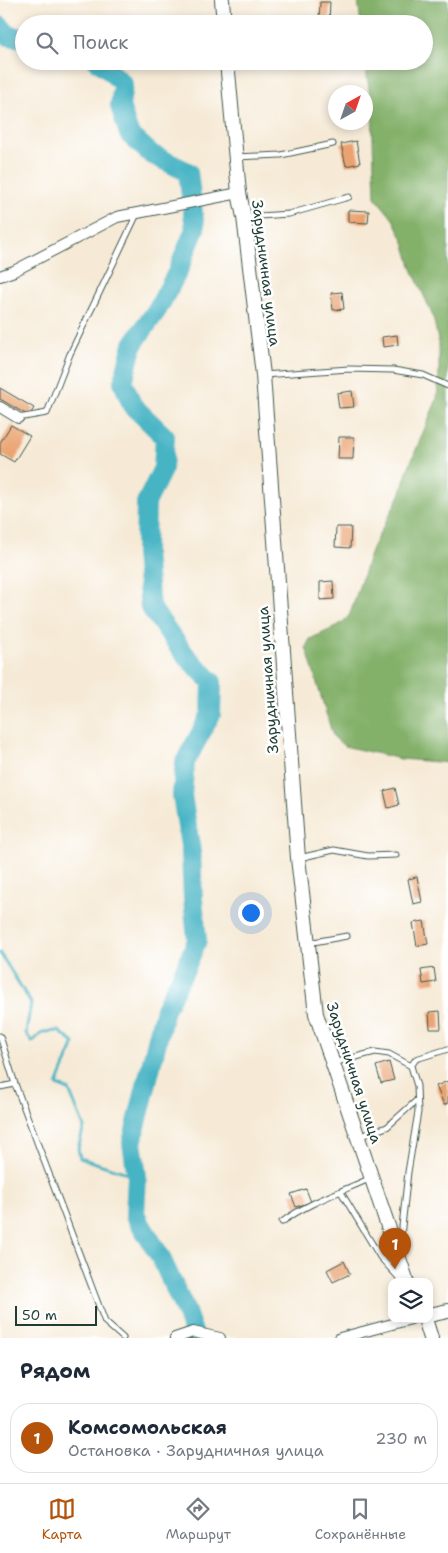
<!DOCTYPE html>
<html lang="ru">
<meta charset="utf-8">
<style>
:root{--surface:#fff;--page:#f6f6f7;--text:#1f2937;--muted:#747a83;--line:#e0e1e3;--accent:#b45309}
body{margin:0;font-family:"Shantell Sans",sans-serif;background:var(--page);color:var(--text)}
.controls{position:absolute;right:15px;bottom:15px;display:grid;overflow:hidden;border-radius:10px;box-shadow:0 2px 8px #0003}
.controls button{width:45px;height:45px;display:grid;place-items:center;padding:0;border:0;border-bottom:1px solid var(--line);background:var(--surface);color:var(--text);font:25px sans-serif}
.compass{position:absolute;left:328px;top:85px;width:45px;height:45px;border-radius:50%;background:var(--surface);box-shadow:0 2px 8px #0003;rotate:40deg}
.scale{position:absolute;left:15px;bottom:12px;width:82px;box-sizing:border-box;padding-left:5px;border:2px solid #1f3d34;border-top:0;font-size:14px;line-height:18px;white-space:nowrap;color:#1f3d34;-webkit-text-stroke:4px #fff;paint-order:stroke}
.you{position:absolute;left:250px;top:912px;width:18px;height:18px;margin:-12px;border:4px solid #fff;border-radius:50%;background:#1a73e8;box-shadow:0 0 0 8px #1a73e833}
.badge{display:grid;place-items:center;width:32px;height:32px;border-radius:50%;background:var(--accent);color:#fff;font-size:16px;font-weight:700}
.pin{position:absolute;translate:-50% -41px;filter:drop-shadow(0 1px 2px #0008)}
.pin::after{content:'';position:absolute;top:26px;width:18px;height:15px;background:inherit;clip-path:polygon(0 0,100% 0,50% 100%)}
.list{margin:0;padding:0;list-style:none}
h2{display:flex;justify-content:space-between;align-items:center;height:65px;margin:0;padding:0 20px;font-size:21px}
h2 small{font-size:16px;font-weight:400;color:var(--muted)}
.list li{display:grid;grid-template-columns:32px 1fr auto;gap:15px;align-items:center;box-sizing:border-box;height:70px;margin:0 10px 10px;padding:0 10px;border:1px solid var(--line);border-radius:20px}
.list b{display:block;font-size:19px;white-space:nowrap}
.list p{margin:0;font-size:16px;white-space:nowrap;color:var(--muted)}
.list em{font-size:16px;font-style:normal;color:var(--muted)}
.icon{flex:none;width:28px;height:28px;fill:none;stroke:currentColor;stroke-width:2;stroke-linecap:round;stroke-linejoin:round}
.map{position:relative;flex:none;width:448px;height:1338px;overflow:hidden}
.search{position:absolute;background:var(--surface);box-shadow:0 2px 8px #0003;left:15px;right:15px;top:15px;height:55px;display:flex;align-items:center;gap:12px;box-sizing:border-box;padding:0 18px;border-radius:28px;color:var(--muted);font-size:19px}
.sheet{height:145px;background:var(--surface)}
nav{display:flex;justify-content:space-around;align-items:center;box-sizing:border-box;height:70px;border-top:1px solid var(--line);background:var(--surface);font-size:14px;color:var(--muted)}
nav a{display:grid;justify-items:center;gap:2px}
nav .on{color:var(--accent)}
.map>svg:first-child{display:block}
.forest{fill:#83b16b;stroke:#517750}
.lines{fill:none;stroke-linecap:round;stroke-linejoin:round}
.stream{stroke:#47b4c4;stroke-width:3}
.river{stroke:#47b4c4;stroke-width:20}
.building{fill:#eaa26f}
.service-casing{stroke:#3f574c;stroke-width:7}
.minor-casing{stroke:#3f574c;stroke-width:12}
.tertiary-casing{stroke:#3f574c;stroke-width:16}
.service{stroke:#fff;stroke-width:5}
.minor{stroke:#fff;stroke-width:10}
.tertiary{stroke:#fff;stroke-width:14}
.labels{text-anchor:middle;dominant-baseline:central;stroke-width:5;stroke-linejoin:round;paint-order:stroke}
.street-label{font-size:15px;fill:#1f3d34;stroke:#fff}
</style>
<div class="map">
<svg width="448" height="1338" viewBox="0 0 448 1338">
<rect width="100%" height="100%" fill="#fff"/>
<filter id="ink" filterUnits="userSpaceOnUse"><feTurbulence type="fractalNoise" baseFrequency=".02" numOctaves="2"/><feDisplacementMap in="SourceGraphic" scale="10" xChannelSelector="R" yChannelSelector="G"/><feConvolveMatrix kernelMatrix="1 2 1 2 8 2 1 2 1" color-interpolation-filters="sRGB"/></filter>
<filter id="wash" filterUnits="userSpaceOnUse"><feTurbulence type="fractalNoise" baseFrequency=".0096" numOctaves="4" result="noise"/><feDisplacementMap in="SourceGraphic" scale="20" xChannelSelector="R" yChannelSelector="G"/><feGaussianBlur stdDeviation="1.12" result="paint"/><feColorMatrix in="noise" values="0 0 0 0 0 0 0 0 0 0 0 0 0 0 0 0 0 1.4 0 .05"/><feComposite in="paint" operator="in"/></filter>
<g filter="url(#wash)">
<rect width="100%" height="100%" fill="#f6ead6"/>
<path class="forest" d="M358,0H448V763L401,759L344,746L333,736L306,647L310,639C323,632 342,627 350,614L372,548L400,495L408,469L437,399L439,372V345L433,316L412,269L404,242L393,219L375,197L372,111L365,61H424V24H361Z"/>
<g class="lines">
<polyline class="stream" points="0,953 31,1003 26,1033 32,1042 43,1032 59,1031 74,1043 57,1085 69,1090 84,1127 78,1148 80,1158 137,1176"/>
<g class="river">
<polyline points="0,26 9,36 24,38"/>
<polyline points="97,61 106,67 123,84 120,106 129,134 151,154 188,172 195,229 177,273 157,310 133,344 123,382 132,405 165,437 163,468 146,503 145,553 150,607 186,656 212,682 211,714 185,762 182,795 191,852 193,899 197,940 186,967 165,1009 132,1143 137,1176 135,1215 160,1256 186,1312 195,1338"/>
</g>
</g>
<g id="blocks">
<g class="building">
<polygon points="320,2 330,2 329,23 319,22"/>
<polygon points="356,141 360,163 346,166 341,144"/>
<polygon points="348,210 369,211 368,223 348,222"/>
<polygon points="342,292 344,309 333,310 331,293"/>
<polygon points="397,335 398,345 383,347 382,337"/>
<polygon points="0,388 34,408 29,416 0,399"/>
<polygon points="352,391 354,407 339,408 337,393"/>
<polygon points="11,425 30,436 14,462 0,454 0,443"/>
<polygon points="339,437 354,437 353,459 338,459"/>
<polygon points="336,527 351,527 350,548 335,547"/>
<polygon points="333,581 334,599 320,600 320,582"/>
<polygon points="395,788 399,805 388,808 384,791"/>
<polygon points="417,877 422,902 413,904 408,879"/>
<polygon points="424,921 428,944 417,946 413,923"/>
<polygon points="434,968 436,982 423,984 421,970"/>
<polygon points="440,1011 441,1029 430,1029 429,1012"/>
<polygon points="389,1062 394,1080 381,1083 376,1066"/>
<polygon points="448,1081 448,1103 444,1105 436,1086"/>
<polygon points="306,1189 311,1202 296,1207 291,1194"/>
<polygon points="344,1261 350,1274 333,1282 327,1270"/>
</g>
</g>
</g>
<g filter="url(#ink)">
<use href="#blocks" fill-opacity="0" stroke="#3f574c" stroke-width="1"/>
<g class="lines">
<g class="service-casing">
<g id="service">
<polyline points="236,157 281,155 333,144"/>
<polyline points="245,217 289,214 349,197"/>
<polyline points="263,375 349,369 393,370 423,375 448,386"/>
<polyline points="18,418 47,413 70,354 137,214"/>
<polyline points="299,858 334,850 368,856 396,855"/>
<polyline points="308,943 347,936"/>
<polyline points="0,1036 15,1084 105,1322 123,1338"/>
<polyline points="333,1063 375,1052 389,1054 411,1066 417,1086 418,1112 408,1172 400,1245"/>
<polyline points="411,1066 416,1059 448,1049"/>
<polyline points="0,1087 15,1084"/>
<polyline points="358,1137 387,1127 417,1100"/>
<polyline points="341,1192 380,1257 401,1280"/>
<path d="M282,1222C309,1202 341,1192 371,1178"/>
</g>
</g>
<g class="minor-casing">
<g id="minor">
<polyline points="0,276 14,271 117,217 239,193"/>
<polyline points="0,407 18,418"/>
<polyline points="175,1338 193,1332 220,1338"/>
<polyline points="340,1338 411,1319"/>
</g>
</g>
<g class="tertiary-casing">
<g id="tertiary">
<polyline points="222,0 224,24"/>
<polyline points="227,61 239,193 244,217 263,375 298,858 316,1014 407,1282"/>
<polyline points="429,1315 448,1311"/>
<polyline points="425,1319 431,1338"/>
</g>
</g>
<use href="#service" class="service"/>
<use href="#minor" class="minor"/>
<use href="#tertiary" class="tertiary"/>
</g>
</g>
<g class="labels">
<g class="street-label">
<text transform="translate(266 273) rotate(83)">Зарудничная улица</text>
<text transform="translate(268 680) rotate(-94)">Зарудничная улица</text>
<text transform="translate(354 1073) rotate(72)">Зарудничная улица</text>
</g>
</g>
</svg>
<div class="controls">
<button><svg class="icon" aria-label="layers" viewBox="0 0 24 24"><path d="M12 4l9 5-9 5-9-5zM3 14l9 5 9-5"/></svg></button>
</div>
<svg class="compass" viewBox="-18 -18 36 36"><path d="M0-13l5 13h-10z" fill="#e53935"/><path d="M0 13l5-13h-10z" fill="#747a83"/></svg>
<div class="scale">50 m</div>
<div class="you"></div>
<div class="pin badge" style="left:395px;top:1269px">1</div>
<div class="search"><svg class="icon" aria-label="search" viewBox="0 0 24 24"><circle cx="10" cy="10" r="6"/><path d="M15 15l6 6"/></svg>Поиск</div>
</div>
<section class="sheet">
<h2>Рядом<small></small></h2>
<ul class="list">
<li><span class="badge">1</span><div><b>Комсомольская</b><p>Остановка · Зарудничная улица</p></div><em>230 m</em></li>
</ul>
</section>
<nav>
<a class="on"><svg class="icon" aria-label="map" viewBox="0 0 24 24"><path d="M3 6l6-2 6 2 6-2v14l-6 2-6-2-6 2zM9 4v14M15 6v14"/></svg>Карта</a>
<a><svg class="icon" aria-label="directions" viewBox="0 0 24 24"><path d="M12 3l9 9-9 9-9-9zM9 14v-3h6M13 9l2 2-2 2"/></svg>Маршрут</a>
<a><svg class="icon" aria-label="saved" viewBox="0 0 24 24"><path d="M7 4h10v16l-5-4-5 4z"/></svg>Сохранённые</a>
</nav>
